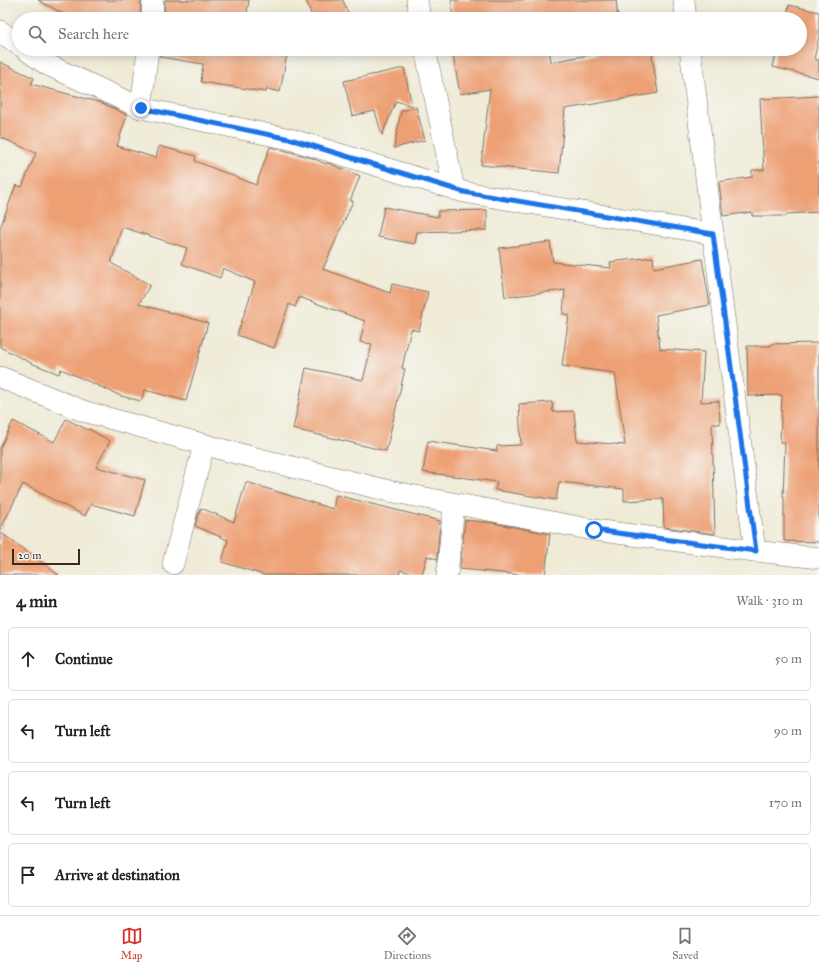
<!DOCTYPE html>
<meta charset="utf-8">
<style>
:root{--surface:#fff;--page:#f2f2f2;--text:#222;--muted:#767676;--line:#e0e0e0;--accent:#d93025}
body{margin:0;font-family:"IM FELL Great Primer",serif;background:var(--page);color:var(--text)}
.scale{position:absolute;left:12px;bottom:10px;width:68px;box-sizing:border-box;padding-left:4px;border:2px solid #3b2a1e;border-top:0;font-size:11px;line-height:14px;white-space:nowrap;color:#3b2a1e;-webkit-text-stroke:3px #f6f6f2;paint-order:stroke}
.stop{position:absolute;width:12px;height:12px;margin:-9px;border:3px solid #1a73e8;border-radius:50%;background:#fff}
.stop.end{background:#1a73e8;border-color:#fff;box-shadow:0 1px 4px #0008}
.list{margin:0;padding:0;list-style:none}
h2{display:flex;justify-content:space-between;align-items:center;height:52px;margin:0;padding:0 16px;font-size:17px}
h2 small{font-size:13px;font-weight:400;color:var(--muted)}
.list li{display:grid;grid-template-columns:26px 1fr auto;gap:12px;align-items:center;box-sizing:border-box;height:64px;margin:0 8px 8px;padding:0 8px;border:1px solid var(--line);border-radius:6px}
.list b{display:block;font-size:15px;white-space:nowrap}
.list em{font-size:13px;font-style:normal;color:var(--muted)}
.icon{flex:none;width:22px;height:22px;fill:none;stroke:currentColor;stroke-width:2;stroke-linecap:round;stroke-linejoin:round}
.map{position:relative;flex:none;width:819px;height:575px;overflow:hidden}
.search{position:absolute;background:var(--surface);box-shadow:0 2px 10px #0003;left:12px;right:12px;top:12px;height:44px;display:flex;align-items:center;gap:10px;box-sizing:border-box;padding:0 14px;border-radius:22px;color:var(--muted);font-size:15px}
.sheet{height:340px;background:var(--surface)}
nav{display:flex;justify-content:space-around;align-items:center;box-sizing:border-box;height:56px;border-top:1px solid var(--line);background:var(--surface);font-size:11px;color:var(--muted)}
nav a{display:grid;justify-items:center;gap:2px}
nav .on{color:var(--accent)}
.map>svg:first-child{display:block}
.building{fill:#eea075}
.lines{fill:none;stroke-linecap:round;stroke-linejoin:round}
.minor-casing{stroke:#7a6e5f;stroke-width:22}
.minor{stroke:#fff;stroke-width:21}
.route{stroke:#1a73e8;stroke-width:5}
</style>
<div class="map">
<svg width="819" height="575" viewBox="0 0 819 575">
<rect width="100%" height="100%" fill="#f6f6f2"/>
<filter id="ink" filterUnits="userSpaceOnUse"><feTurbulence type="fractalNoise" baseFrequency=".025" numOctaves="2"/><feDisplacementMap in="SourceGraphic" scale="8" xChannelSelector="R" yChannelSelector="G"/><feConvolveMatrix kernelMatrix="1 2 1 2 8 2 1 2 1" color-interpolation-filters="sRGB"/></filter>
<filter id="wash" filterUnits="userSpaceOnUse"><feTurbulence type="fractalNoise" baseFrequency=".012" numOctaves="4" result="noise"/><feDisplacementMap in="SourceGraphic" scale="16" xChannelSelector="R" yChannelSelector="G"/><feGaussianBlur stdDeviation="0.9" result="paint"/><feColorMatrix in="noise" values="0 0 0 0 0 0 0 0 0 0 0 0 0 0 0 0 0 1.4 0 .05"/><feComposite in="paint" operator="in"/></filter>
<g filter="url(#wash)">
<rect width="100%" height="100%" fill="#efebd7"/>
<g id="blocks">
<g class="building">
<polygon points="38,0 141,0 140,19 73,19"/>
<polygon points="165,0 249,0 246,19 164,19"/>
<polygon points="306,0 343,0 350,19 313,19"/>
<polygon points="451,0 616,0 618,19 453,19"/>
<polygon points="789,5 819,12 819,37 814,59 819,60 819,78 773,67 777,50 800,49 800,19 786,19"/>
<polygon points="161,49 288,49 280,92 267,89 266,92 201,82 203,64 160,57"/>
<polygon points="452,49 549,49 551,62 621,49 651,49 658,93 565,109 559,173 481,165 490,89 460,94"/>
<polygon points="0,62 34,78 31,84 102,103 127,115 117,146 156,158 159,146 196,156 195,161 256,185 270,147 287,151 312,158 326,164 326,163 331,164 360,176 350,201 353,201 323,269 390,293 392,284 428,292 419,331 411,329 402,368 405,369 386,451 332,438 293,429 306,368 363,380 372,344 360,342 365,321 299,297 295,307 289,304 274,348 237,335 255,282 223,268 220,278 182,264 187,248 122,227 111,263 150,285 139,304 208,323 186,401 145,390 141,401 121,396 61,369 59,374 31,363 0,347 0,228 16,185 22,187 36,153 0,137"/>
<polygon points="404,68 412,106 396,101 382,135 375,111 352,116 344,81"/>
<polygon points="819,96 819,212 787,214 787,216 752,216 752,212 723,216 719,182 752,177 752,170 764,170 760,99"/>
<polygon points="416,107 425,140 394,148 401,111"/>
<polygon points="384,207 438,217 438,211 487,210 487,230 417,232 415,244 378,237"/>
<polygon points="550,242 553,262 611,268 610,262 653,257 654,268 702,259 710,305 656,315 660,349 704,352 701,402 719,401 720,424 712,424 715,534 664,527 663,499 624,501 624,489 559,482 556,500 495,490 497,482 423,472 428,441 497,451 497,446 521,445 519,404 552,402 553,412 574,411 577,441 625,445 615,373 562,366 569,315 563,314 565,290 505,297 499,248"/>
<polygon points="819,343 819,542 784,541 784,497 783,497 785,443 780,443 782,395 748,396 747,346 771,346 771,344"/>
<polygon points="66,419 88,430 89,429 110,441 96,467 145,480 135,516 91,504 85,516 23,484 0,530 0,448 13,421 54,442"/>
<polygon points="246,482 333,509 336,495 440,521 437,559 427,556 422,575 419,575 400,570 399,575 264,575 222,562 228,540 195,526 198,515 201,508 234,522"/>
<polygon points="465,520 493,523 550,534 545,575 522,575 460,569"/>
<polygon points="0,532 59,575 0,575"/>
</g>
</g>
</g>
<g filter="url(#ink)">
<use href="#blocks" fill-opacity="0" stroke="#7a6e5f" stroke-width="1"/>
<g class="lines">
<g class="minor-casing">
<g id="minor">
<polyline points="417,0 420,19"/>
<polyline points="684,0 686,19"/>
<polyline points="152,19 153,0"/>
<polyline points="0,31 19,45"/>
<polyline points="25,49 46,64 141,108 290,139 464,192 713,234"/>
<polyline points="425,49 454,189"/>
<polyline points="690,49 713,234 755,551"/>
<polyline points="141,108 148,49"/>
<polyline points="0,377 83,411 228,451 389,491 594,530 755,551 819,558"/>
<polyline points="173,564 204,445"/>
<polyline points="447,575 454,504"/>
</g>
</g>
<use href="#minor" class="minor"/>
</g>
</g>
<g class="lines" filter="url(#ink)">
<polyline class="route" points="141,108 290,139 464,192 713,234 756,551 594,530"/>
</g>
</svg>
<div class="scale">20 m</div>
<div class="stop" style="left:594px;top:530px"></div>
<div class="stop end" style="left:141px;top:108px"></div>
<div class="search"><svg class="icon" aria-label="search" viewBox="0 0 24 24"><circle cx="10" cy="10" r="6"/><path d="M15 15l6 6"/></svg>Search here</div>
</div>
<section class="sheet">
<h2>4 min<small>Walk · 310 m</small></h2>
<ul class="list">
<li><svg class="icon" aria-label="ahead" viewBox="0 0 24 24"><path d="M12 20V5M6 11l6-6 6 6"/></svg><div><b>Continue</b></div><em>50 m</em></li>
<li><svg class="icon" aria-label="left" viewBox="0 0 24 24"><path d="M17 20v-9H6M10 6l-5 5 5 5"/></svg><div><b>Turn left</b></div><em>90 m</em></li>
<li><svg class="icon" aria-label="left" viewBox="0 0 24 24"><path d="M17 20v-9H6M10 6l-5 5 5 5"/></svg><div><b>Turn left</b></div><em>170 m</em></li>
<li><svg class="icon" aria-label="arrive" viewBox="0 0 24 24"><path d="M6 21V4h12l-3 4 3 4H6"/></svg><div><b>Arrive at destination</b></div></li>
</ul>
</section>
<nav>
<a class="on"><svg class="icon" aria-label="map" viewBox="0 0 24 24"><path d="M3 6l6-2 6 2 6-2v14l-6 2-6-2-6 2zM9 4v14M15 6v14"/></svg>Map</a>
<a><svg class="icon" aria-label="directions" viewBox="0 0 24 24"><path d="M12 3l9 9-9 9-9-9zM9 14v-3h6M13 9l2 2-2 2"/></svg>Directions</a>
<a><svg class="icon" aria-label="saved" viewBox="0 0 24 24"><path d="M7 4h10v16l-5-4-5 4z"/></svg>Saved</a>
</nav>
